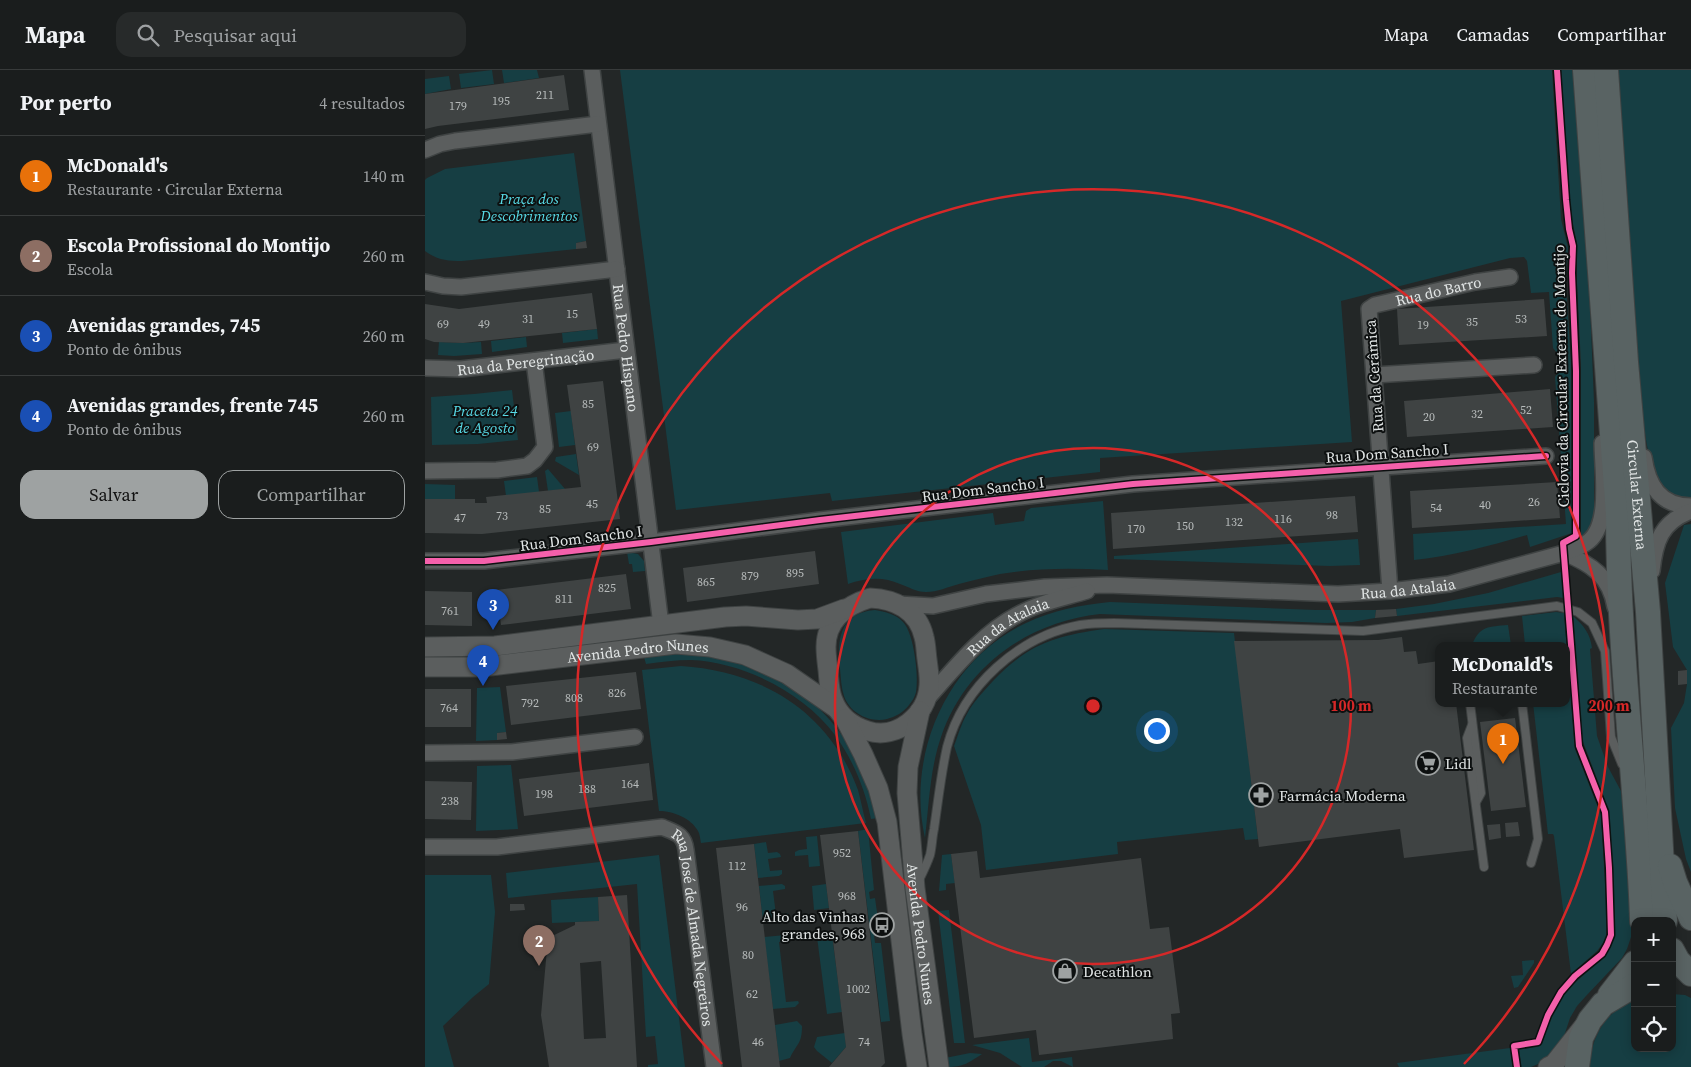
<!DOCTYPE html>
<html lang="pt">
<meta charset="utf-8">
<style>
:root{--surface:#1a1d1d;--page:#272a2a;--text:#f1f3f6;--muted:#9fa2a4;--line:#383b3b;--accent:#9ea2a2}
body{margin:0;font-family:"Source Serif 4",serif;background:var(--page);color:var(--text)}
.controls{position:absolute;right:15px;bottom:15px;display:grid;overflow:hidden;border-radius:10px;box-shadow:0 2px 12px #0003}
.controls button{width:45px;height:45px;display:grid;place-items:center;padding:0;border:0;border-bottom:1px solid var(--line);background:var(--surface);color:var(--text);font:25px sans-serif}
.you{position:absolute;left:731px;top:660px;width:18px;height:18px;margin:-12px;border:4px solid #fff;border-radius:50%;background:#1a73e8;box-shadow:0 0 0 8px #1a73e833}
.badge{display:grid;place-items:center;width:32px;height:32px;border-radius:50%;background:var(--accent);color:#fff;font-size:16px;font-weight:700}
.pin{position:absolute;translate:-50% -41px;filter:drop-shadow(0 1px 2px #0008)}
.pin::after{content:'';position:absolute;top:26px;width:18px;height:15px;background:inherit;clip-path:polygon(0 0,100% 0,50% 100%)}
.popup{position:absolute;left:1010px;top:572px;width:135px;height:65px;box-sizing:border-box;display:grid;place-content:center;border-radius:10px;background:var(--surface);filter:drop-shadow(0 1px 4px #0005);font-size:16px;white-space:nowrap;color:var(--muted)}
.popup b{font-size:19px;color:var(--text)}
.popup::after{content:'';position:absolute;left:50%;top:100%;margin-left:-10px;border:10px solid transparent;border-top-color:var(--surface)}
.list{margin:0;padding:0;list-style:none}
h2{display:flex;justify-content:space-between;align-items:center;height:65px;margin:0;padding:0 20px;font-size:21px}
h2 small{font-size:16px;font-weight:400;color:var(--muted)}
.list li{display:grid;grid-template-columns:32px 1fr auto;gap:15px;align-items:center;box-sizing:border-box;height:80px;padding:0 20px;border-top:1px solid var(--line)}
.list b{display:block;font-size:19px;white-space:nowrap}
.list p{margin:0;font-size:16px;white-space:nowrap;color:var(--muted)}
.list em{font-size:16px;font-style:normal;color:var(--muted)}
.actions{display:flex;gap:10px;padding:15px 20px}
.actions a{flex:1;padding:11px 0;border:1px solid var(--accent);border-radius:15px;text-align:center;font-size:18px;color:var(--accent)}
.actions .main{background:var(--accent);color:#111}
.icon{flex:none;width:28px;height:28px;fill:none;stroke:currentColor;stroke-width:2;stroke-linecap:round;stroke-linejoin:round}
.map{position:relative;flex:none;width:1266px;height:997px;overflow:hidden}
header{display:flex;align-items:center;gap:30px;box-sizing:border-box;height:70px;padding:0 25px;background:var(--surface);border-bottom:1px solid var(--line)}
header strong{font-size:24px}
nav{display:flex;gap:28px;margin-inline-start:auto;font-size:18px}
.search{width:350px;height:45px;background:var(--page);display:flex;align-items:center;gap:12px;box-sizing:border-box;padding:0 18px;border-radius:15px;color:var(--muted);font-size:19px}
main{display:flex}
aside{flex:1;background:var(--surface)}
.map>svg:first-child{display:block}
.green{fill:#163e43}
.building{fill:#3f4343;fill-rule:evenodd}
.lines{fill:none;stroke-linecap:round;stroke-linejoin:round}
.service-casing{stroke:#3f4343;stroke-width:10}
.minor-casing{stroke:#3f4343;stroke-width:18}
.tertiary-casing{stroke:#3f4343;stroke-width:21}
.primary-casing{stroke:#3f4343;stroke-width:26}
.service{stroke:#5b5e5e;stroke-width:8}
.minor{stroke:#5b5e5e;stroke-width:15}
.tertiary{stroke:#5b5e5e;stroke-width:19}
.primary{stroke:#596363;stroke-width:24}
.cycleway-casing{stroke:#0d1010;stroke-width:9}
.cycleway{stroke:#f560ab;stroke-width:6}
.ring{fill:none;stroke:#d62828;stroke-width:2.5}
.labels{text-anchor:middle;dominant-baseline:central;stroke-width:4;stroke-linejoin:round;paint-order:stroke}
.number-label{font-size:12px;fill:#b8bcbc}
.park-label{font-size:15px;font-style:italic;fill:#58dbe7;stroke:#0d1010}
.street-label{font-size:15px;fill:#e1e5e5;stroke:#0d1010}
.poi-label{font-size:15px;fill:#e1e5e5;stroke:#0d1010;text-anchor:start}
.centre{fill:#d62828;stroke:#0d1010;stroke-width:2.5}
.ring-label{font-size:15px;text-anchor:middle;font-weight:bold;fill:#d62828;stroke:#0d1010;stroke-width:4;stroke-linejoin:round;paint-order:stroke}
</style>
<header>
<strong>Mapa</strong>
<div class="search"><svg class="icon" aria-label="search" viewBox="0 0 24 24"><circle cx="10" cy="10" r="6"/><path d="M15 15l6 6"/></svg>Pesquisar aqui</div>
<nav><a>Mapa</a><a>Camadas</a><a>Compartilhar</a></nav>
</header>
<main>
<aside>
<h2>Por perto<small>4 resultados</small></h2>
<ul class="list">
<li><span class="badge" style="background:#e8710a">1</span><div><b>McDonald's</b><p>Restaurante · Circular Externa</p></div><em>140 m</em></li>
<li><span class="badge" style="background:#8d6e63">2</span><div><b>Escola Profissional do Montijo</b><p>Escola</p></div><em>260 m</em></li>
<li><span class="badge" style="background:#1a4fb4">3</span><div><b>Avenidas grandes, 745</b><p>Ponto de ônibus</p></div><em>260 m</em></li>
<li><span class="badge" style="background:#1a4fb4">4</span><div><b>Avenidas grandes, frente 745</b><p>Ponto de ônibus</p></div><em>260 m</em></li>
</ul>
<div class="actions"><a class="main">Salvar</a><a>Compartilhar</a></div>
</aside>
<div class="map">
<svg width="1266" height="997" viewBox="0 0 1266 997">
<rect width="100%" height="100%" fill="#232727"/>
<g class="green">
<polygon points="67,0 69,14 36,18 34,4"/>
<polygon points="77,0 112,0 114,8 79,13"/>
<path d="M195,0H1127L1136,149L1143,178L1141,214L1146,293L1147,463L1105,477L1102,465C1064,476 1028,486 989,490L988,464L1141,454L1130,307L1133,302L1135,292L1132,283L1128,278L1124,222L1106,223L1102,191L1099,187L1085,188L916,231L927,372L675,388V402L407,431L405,423L251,440Z"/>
<polygon points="1136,0 1148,0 1164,211 1169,332 1169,444 1163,461 1156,467 1156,294 1152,213 1152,173 1145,141"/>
<path d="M1192,0H1266V431H1257L1232,416C1217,369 1215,318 1211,270C1202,180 1198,90 1192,0Z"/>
<polygon points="24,6 26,19 0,24 0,9"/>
<path d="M149,83L161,171L151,173V179L37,191C22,191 12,190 0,181V110L2,108L20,99Z"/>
<polygon points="172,259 173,269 138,273 137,263"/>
<polygon points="101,267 102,277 67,282 66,271"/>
<polygon points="14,272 38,273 56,272 57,284 29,286 13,285"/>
<polygon points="87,320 93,370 53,374 7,375 6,327 49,324"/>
<polygon points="146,341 150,375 134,377 130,343"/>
<polygon points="151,384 154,405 130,391 131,387"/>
<polygon points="123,399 140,419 123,421 120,401"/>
<polygon points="112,407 114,422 81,426 79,411"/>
<polygon points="0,414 30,415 30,429 0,429"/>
<path d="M678,431L683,500C647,498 611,498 575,504C562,507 548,510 534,514C523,517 512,522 501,522C491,522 484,517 475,514C458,506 440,508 423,514L416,462L568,443L570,455L599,451L601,441L606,438Z"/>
<polygon points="1266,454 1266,802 1261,789 1250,738 1246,658 1259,633 1262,614 1262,600 1248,577 1240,513 1259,455"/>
<polygon points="933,469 935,495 905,496 689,489 689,486"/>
<polygon points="202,482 213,484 219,491 220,501 208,502 207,494 204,494"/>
<polygon points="1136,502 1139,528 1132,527 972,546 971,539 1009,534 1063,523"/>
<path d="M685,532L891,540H951L950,548L927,552L901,553L675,544C603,552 540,596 516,667C505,699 504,734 500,768C481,685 522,590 601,553C628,540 656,535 685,532Z"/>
<path d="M450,540C460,542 471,544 478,552C489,563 494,607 491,622C490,627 487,631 484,635C479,642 470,647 462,649C444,653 425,643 419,626C416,617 416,608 415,599C412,570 414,543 450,540Z"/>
<polygon points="1131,542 1139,543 1150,679 1176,745 1182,848 1181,867 1178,873 1172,881 1146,904 1129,766 1128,764 1123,764 1108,633 1142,633 1142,575 1100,575 1097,546"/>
<path d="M1148,546C1159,556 1165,563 1167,578L1165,579L1172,666L1183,697L1196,721L1202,776L1207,864L1202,879L1197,888L1161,926L1152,936L1145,948L1137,972L1120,991L1106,997H1096L1094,977L1117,974L1128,940L1145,917L1181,885L1185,878L1190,859L1184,741L1157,669Z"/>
<path d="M1083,555L1086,575H1047C1055,555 1064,557 1083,555Z"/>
<path d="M679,559L809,563L833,769L820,770L818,758L692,772L693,784L561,800L556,755L529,676C533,666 536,654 542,644C548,632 559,621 568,611C603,574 630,566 679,559Z"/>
<path d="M254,583C271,584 290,585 307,590C370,606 415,649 441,707C447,720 449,735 453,748L446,749C440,719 428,690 410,665C379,623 318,592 266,590C251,590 236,592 221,594L219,587Z"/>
<path d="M256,596C336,601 404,641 433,720C436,731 438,742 441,753L276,773C275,769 275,764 273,761C266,748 248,741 234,741L217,600Z"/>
<polygon points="75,617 81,662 72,663 72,670 51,671 52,618"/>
<polygon points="86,695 93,759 51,761 52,696"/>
<polygon points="443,759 449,820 444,822 445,829 450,828 455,864 449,865 450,873 456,873 465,951 456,952 433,761"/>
<polygon points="392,766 395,796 384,797 383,785 370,786 370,782 374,780 382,779 381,767"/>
<polygon points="341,772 343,783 352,782 355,784 356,787 343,789 345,801 357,800 357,804 354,806 333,808 329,774"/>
<polygon points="526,784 530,813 521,814 521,820 514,821 517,785"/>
<polygon points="234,785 260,997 223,997 223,995 233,994 230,966 221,967 212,814 83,828 81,803"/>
<polygon points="0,805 66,805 70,842 64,914 48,927 18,956 29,997 0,997"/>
<polygon points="357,814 360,816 360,819 348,821 351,845 363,843 363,846 361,849 338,853 334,816"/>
<polygon points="401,814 404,838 389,840 387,816"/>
<polygon points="173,827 174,851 127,853 126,830"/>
<polygon points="524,840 540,973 529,973 513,841"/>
<polygon points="361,865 364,866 366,870 354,872 361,932 373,931 374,933 370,937 348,939 339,867"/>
<polygon points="407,865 417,942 402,944 392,867"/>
<polygon points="1109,890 1109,893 1093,917 1089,918 1086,906 1098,905 1097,891"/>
<path d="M1247,924L1260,925L1266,928V997H1165C1165,976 1173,956 1190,941C1195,936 1203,932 1210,928V978H1247Z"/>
<path d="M372,951L377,956C377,974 372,973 365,988L354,991L350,955Z"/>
<polygon points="420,963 421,977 407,993 392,981 389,977 392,967"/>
<polygon points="604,968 607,992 647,987 648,997 636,991 628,991 619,997 597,997 575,983 547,975"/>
<polygon points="1085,978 1088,997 974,997 972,993"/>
<path d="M545,983L557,984C543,993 539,997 522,997L520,988Z"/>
</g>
<g class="building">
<polygon points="139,5 144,40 13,56 0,59 0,24"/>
<polygon points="161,171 162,178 151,179 151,173"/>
<polygon points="167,223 172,259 38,273 9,272 0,269 0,234 34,239"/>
<polygon points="1119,229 1122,266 974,275 972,239"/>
<polygon points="178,311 195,449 57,464 0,463 0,429 50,429 50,433 62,433 61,427 156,417 142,315"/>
<polygon points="1125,319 1128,357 982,367 979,331"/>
<polygon points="1132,412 1135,448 987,458 985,421"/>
<polygon points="930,426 933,462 688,479 686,443"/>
<polygon points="390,481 394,514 262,532 258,498"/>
<polygon points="201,504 206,539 76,555 71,520"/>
<polygon points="0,521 47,522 47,556 0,555"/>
<polygon points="971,539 972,546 950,548 951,540"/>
<polygon points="977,567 979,582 991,581 993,594 1014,591 1014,633 1031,633 1049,780 979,788 975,759 834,777 809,571 953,570"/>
<polygon points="1262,600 1262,614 1253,615 1253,601"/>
<polygon points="211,602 216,639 86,655 81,616"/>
<rect x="0" y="619" width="46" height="38"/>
<polygon points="1090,648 1101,737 1066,741 1055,652"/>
<polygon points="81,662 82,669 72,670 72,663"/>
<polygon points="224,693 228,730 99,746 94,709"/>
<polygon points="0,711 47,712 46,750 0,749"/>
<polygon points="1093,752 1095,766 1081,767 1080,753"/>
<polygon points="1075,754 1076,768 1064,770 1062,755"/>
<polygon points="433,761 460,993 456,997 404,997 421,977 395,765"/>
<polygon points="329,774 349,947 355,997 317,997 301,865 291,778"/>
<polygon points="552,781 555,808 716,788 725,859 744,857 755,943 746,944 748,969 614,985 611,960 549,968 526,784"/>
<path d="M202,825L212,997H124L116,945L123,868L150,855V852L174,851L173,827ZM176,891L181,968L159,969L155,893Z"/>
<polygon points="85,834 99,834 100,840 85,841"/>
</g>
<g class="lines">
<g class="service-casing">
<g id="service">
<polyline points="1045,633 1056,723 1051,732"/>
<polyline points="1097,633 1113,769 1106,793"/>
<polyline points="1047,655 1042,668 1059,797"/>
<path d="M494,810C498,802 502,794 505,785C507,777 507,768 509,759C513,732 516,704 522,677C538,616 594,566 655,555C667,553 678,553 689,553L938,561L1132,536L1153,542L1167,553L1180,581L1186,667L1197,694"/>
</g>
</g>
<g class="minor-casing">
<g id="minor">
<path id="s1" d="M167,0L236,555"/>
<polyline points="0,80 15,74 30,71 173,54"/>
<polyline points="0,212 18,216 36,217 192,199"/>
<path id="s2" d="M0,298L36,299L201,280"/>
<polyline points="949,305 1109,295"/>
<path d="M1219,387C1223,415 1235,436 1266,436"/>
<polyline points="0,401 72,400 102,396 110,390 120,377 109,291"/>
<path d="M1139,483C1166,494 1185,506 1190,537"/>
<polyline points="0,491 59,491 226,472 395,450 708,414 1121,386"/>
<path d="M1227,501C1230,472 1236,452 1266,441"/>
<path id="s3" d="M965,521L944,239L950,235L1050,212L1085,207"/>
<path id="s4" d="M473,534L508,536L561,524L620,517L682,515L913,524L965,521L1024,514L1139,483C1147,480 1157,477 1164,471C1186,453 1177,399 1177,373"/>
<path id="s5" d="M502,629C529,599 556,564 592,545C613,533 639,528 662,521"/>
<polyline points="0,683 87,682 210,667"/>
<path id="s6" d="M0,777H72L237,757C251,763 259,764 261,780L289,997"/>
</g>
</g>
<g class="tertiary-casing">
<g id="tertiary">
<path d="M445,528C470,529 493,540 499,567C501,574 501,582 502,589C503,598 505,607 504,616C502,645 472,670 443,661C426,656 414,646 408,630C404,621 404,610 403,600C402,592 401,585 401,577C401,550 422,535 445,528Z"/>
<polyline points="0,577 70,576 300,547 321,546 373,550 392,549 419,539"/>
<path id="s7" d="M0,597H57L251,574L285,577L320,585L362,604L411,638"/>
<path id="s8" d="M495,641L483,697L482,723L490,818L514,997"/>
<polyline points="420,649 438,684 453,718 462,752 487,964 492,997"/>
<polyline points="1123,997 1129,994 1159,956"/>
</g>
</g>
<g class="primary-casing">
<g id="primary">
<path d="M1160,0L1193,445C1193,537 1202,630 1209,722C1212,765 1216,808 1217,851"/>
<path id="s9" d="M1181,0L1201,292L1223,542L1240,851"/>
<polyline points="1245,796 1250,812 1266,848"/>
<polyline points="1247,880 1253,891 1266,904"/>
<polyline points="1185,925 1210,893"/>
<polyline points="1152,997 1156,968 1165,950 1178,934 1210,915"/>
</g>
</g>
<use href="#service" class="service"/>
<use href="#minor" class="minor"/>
<use href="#tertiary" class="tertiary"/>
<use href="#primary" class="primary"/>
<g class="cycleway-casing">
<g id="cycleway">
<polyline points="0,491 59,491 226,472 395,450 708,414 1121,386"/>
<polyline points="1092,997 1089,976 1113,972 1123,945 1136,922 1150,906 1177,884 1182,875 1186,865 1184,798 1180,742 1154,676 1138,473 1151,466 1151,301 1147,203 1148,176 1144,159 1141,130 1132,0"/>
</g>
</g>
<use href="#cycleway" class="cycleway"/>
</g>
<g class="ring">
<circle cx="668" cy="636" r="258"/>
<path d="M297 994A516 516 0 1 1 1039 994"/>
</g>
<defs>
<g id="supermarket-ring" transform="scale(1.25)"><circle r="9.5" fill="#0d1010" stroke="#9ea2a2" stroke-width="1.5"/><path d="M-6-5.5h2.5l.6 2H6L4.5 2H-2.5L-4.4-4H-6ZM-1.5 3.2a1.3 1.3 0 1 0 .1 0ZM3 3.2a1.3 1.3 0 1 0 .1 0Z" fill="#9ea2a2"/></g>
<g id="pharmacy-ring" transform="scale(1.25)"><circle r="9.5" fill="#0d1010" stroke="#9ea2a2" stroke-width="1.5"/><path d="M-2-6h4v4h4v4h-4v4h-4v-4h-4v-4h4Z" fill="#9ea2a2"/></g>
<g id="bus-ring" transform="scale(1.25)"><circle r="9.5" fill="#0d1010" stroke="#9ea2a2" stroke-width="1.5"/><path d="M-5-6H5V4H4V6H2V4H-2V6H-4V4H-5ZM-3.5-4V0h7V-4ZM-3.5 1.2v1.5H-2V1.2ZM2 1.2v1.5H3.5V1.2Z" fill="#9ea2a2"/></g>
<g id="shop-ring" transform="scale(1.25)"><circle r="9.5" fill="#0d1010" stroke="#9ea2a2" stroke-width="1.5"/><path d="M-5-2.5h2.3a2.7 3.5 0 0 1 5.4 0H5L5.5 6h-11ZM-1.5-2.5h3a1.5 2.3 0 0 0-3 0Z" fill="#9ea2a2"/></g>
</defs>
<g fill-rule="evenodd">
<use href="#supermarket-ring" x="1003" y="693"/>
<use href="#pharmacy-ring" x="836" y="725"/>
<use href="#bus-ring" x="457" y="855"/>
<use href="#shop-ring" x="640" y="901"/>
</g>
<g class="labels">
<g class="number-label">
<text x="120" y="25">211</text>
<text x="76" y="31">195</text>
<text x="33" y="36">179</text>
<text x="147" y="244">15</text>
<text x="103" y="249">31</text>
<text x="1096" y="249">53</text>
<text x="1047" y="252">35</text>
<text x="18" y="254">69</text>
<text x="59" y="254">49</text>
<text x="998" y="255">19</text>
<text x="163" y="334">85</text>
<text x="1101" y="340">52</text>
<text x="1052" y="344">32</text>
<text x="1004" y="347">20</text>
<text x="168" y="377">69</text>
<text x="1109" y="432">26</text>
<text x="167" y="434">45</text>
<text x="1060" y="435">40</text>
<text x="1011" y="438">54</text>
<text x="120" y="439">85</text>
<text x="907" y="445">98</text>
<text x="77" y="446">73</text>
<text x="35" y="448">47</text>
<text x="858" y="449">116</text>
<text x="809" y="452">132</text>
<text x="760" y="456">150</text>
<text x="711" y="459">170</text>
<text x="370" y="503">895</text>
<text x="325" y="506">879</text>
<text x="281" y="512">865</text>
<text x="182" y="518">825</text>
<text x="139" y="529">811</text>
<text x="25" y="541">761</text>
<text x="192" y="623">826</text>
<text x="149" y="628">808</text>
<text x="105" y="633">792</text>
<text x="24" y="638">764</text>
<text x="205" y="714">164</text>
<text x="162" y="719">188</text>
<text x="119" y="724">198</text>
<text x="25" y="731">238</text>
<text x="417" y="783">952</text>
<text x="312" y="796">112</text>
<text x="422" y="826">968</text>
<text x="317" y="837">96</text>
<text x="323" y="885">80</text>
<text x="433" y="919">1002</text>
<text x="327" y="924">62</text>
<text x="333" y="972">46</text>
<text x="439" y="972">74</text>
</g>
<g class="park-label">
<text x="104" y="128">Praça dos<tspan x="104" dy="17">Descobrimentos</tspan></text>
<text x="60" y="340">Praceta 24<tspan x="60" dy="17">de Agosto</tspan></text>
</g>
<g class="street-label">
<text stroke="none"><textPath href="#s3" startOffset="355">Rua do Barro</textPath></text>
<text stroke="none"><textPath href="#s1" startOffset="280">Rua Pedro Hispano</textPath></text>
<text stroke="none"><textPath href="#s2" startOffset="101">Rua da Peregrinação</textPath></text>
<text transform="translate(949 306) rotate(-94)">Rua da Cerâmica</text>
<text transform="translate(1136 306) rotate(-91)">Ciclovia da Circular Externa do Montijo</text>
<text transform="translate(962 383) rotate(-4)">Rua Dom Sancho I</text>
<text transform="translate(558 419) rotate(-7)">Rua Dom Sancho I</text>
<text stroke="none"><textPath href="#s9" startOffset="426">Circular Externa</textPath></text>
<text transform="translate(156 468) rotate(-7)">Rua Dom Sancho I</text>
<text stroke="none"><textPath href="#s4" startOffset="512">Rua da Atalaia</textPath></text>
<text stroke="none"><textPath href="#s5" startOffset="110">Rua da Atalaia</textPath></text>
<text stroke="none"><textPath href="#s7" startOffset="214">Avenida Pedro Nunes</textPath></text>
<text stroke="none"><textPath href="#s6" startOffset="351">Rua José de Almada Negreiros</textPath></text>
<text stroke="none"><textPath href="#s8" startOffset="225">Avenida Pedro Nunes</textPath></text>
</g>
<g class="poi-label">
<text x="1020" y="693">Lidl</text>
<text x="854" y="725">Farmácia Moderna</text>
<text x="440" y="846" text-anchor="end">Alto das Vinhas<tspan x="440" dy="17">grandes, 968</tspan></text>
<text x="658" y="901">Decathlon</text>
</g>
</g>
<circle cx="668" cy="636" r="8" class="centre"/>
<g class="ring-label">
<text x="926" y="641">100 m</text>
<text x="1184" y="641">200 m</text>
</g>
</svg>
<div class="controls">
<button>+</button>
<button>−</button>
<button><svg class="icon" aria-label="locate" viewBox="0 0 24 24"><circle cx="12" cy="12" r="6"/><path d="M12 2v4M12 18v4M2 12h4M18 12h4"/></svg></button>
</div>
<div class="you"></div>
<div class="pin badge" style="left:1078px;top:694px;background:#e8710a">1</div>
<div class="popup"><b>McDonald's</b>Restaurante</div>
<div class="pin badge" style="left:114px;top:896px;background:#8d6e63">2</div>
<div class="pin badge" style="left:68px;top:560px;background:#1a4fb4">3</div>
<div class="pin badge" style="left:58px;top:616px;background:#1a4fb4">4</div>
</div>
</main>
